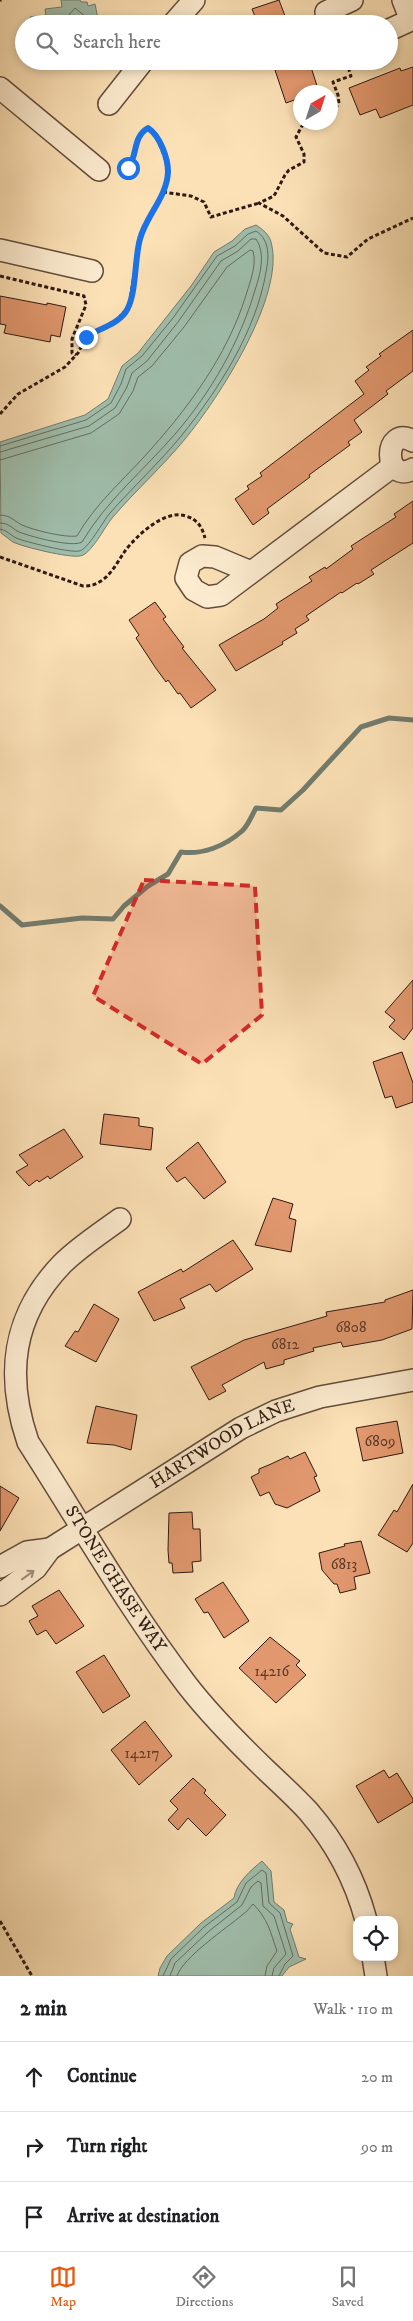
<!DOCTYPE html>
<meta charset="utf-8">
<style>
:root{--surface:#fff;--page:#f2f2f2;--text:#202124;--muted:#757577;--line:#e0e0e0;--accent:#ea580c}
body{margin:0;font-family:"IM FELL DW Pica",serif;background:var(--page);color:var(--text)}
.controls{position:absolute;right:15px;bottom:15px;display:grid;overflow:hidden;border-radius:10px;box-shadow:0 2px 8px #0003}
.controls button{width:45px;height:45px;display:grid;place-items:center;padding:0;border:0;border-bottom:1px solid var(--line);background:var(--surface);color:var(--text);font:25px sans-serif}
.compass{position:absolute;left:293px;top:85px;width:45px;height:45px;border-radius:50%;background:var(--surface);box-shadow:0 2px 8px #0003;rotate:39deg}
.stop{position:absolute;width:15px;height:15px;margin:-11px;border:4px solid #1a73e8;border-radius:50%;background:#fff}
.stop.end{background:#1a73e8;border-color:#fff;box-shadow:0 1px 5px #0008}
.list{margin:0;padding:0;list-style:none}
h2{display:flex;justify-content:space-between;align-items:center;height:65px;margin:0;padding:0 20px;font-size:21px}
h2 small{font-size:16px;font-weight:400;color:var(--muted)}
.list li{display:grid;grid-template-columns:32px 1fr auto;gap:15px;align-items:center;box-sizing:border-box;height:70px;padding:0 20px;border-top:1px solid var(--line)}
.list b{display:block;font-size:19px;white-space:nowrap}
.list em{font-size:16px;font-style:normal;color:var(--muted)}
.icon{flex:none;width:28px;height:28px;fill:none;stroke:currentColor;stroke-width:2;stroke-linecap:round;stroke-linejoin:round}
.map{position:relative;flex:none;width:413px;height:1976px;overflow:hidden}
.search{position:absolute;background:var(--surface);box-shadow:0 2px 8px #0003;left:15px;right:15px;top:15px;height:55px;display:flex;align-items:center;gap:12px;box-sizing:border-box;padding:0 18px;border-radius:28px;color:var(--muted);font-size:19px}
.sheet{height:275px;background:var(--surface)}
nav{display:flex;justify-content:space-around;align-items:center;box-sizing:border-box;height:70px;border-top:1px solid var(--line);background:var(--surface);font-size:14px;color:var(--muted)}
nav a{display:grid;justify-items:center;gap:2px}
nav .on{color:var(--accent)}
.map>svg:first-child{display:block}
.water{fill:#9fbeac;stroke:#727c6e}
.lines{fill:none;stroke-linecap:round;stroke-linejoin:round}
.shore{stroke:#666c5f;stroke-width:1}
.stream{stroke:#727c6e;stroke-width:5}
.building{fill:#e2986e;stroke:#2e1a12}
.minor-casing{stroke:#624c3b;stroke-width:24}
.path{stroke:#2e1a12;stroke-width:3;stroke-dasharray:4 2.5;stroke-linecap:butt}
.minor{stroke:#fdecd0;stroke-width:21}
.oneway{stroke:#a08e7a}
.route{stroke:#1a73e8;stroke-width:6}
.marked{fill:#d62828;fill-opacity:0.2;stroke:#d62828;stroke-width:4;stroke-dasharray:10 6;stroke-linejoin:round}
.labels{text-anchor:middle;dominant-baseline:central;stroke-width:4;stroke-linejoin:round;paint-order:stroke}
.number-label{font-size:15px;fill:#5b3a29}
.street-label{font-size:18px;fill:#2e1a12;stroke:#fdecd0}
</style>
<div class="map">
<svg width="413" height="1976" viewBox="0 0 413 1976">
<rect width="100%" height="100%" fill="#fce1b6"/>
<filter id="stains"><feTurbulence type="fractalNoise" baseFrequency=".004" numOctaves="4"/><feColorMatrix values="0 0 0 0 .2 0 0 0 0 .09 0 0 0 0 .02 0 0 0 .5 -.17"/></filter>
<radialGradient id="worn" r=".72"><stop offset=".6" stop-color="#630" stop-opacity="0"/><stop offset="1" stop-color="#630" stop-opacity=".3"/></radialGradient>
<g class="water">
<polygon points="61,0 80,0 81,2 87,2 88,6 95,4 99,24 32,24 30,17 46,15 45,9 62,7"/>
<path d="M256,225C262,229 269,234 271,242C286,295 218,399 185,439C163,466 136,490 113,517C105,526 91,555 80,556C69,558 23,547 13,542C9,539 5,536 1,533L0,442L85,415L108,399L122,366L138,353L191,286L214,252L232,241L245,229Z"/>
<path d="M262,1861L271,1871L274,1902L284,1910L287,1922L293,1924L290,1929L299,1957L306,1959L289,1967L282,1976H158L160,1968L167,1956L201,1923L234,1898C236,1883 251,1870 262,1861Z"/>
</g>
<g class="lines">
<g class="shore">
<polyline points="52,24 56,19 68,16 75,8 86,17 87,24"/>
<path d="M0,446L86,420L111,403L121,384L126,369L142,356L173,318L217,256L235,246L248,234L256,231C270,240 269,257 266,272C256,331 219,389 182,435C159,463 133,487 110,513C103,521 88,550 79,551C70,553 26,542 16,538C10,535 7,530 0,529"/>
<path d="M0,452L89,426L115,408L127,387L132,373L147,361L178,322L221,261L238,251L251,239H256C266,254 260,275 255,290C240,342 211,392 176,433C145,469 106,501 82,542C73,548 27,536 17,531C11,527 8,523 0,523"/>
<path d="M0,460L91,433L119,414L133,391L138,377L152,366L184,327L227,267L250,250L253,251C257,265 250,282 246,295C227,357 186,411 143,458C120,483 94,506 77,536C65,538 33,530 22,525C14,521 10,515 0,515"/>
<polyline points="163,1976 171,1959 204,1927 237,1902 246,1883 262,1870 266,1873 269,1903 280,1913 293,1956 285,1964 279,1976"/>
<polyline points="170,1976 175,1963 208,1932 242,1905 251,1887 258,1881 261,1883 263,1906 274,1916 286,1954 274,1968 272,1976"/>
<path d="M177,1976C183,1957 227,1928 242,1915C247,1912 250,1907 253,1904C268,1919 270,1931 277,1951L267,1966L265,1976"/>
</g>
<path class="stream" d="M0,906L22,925L82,918L113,919L124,906L148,886L168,874L181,852C203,855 225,846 242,831C248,826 252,815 256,808L281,810L303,790L361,727L389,718L413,720"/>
</g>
<g class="building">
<polygon points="279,0 288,24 258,24 252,9"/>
<polygon points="272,61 309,61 319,92 300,92 300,98 286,103"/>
<polygon points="413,67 413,105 380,118 376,109 360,115 349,88 400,68 401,71"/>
<polygon points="0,296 47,305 47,303 66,307 60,337 51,335 50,342 4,333 6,325 0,324"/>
<polygon points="413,330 413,371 386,391 388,394 354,420 362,432 348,442 350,445 309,475 310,477 267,509 269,513 253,525 235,499 249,489 247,486 262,476 260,473 364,394 355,381 369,370 366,367 381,356 379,354"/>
<polygon points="413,501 413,543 371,570 374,574 358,584 357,583 342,593 341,592 306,616 309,620 295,629 297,633 282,642 283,644 236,671 219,645 264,619 278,608 276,604 312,581 309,577 325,567 326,569 353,549 351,546 396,517 394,514"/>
<polygon points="155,602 166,617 163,619 184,647 182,648 216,690 191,708 180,693 178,694 168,680 166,682 155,667 136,638 139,635 129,620"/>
<polygon points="413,980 413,1028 404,1040 389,1027 395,1020 385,1012"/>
<polygon points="402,1052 413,1083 413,1102 396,1108 392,1096 385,1098 373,1062"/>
<polygon points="104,1114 139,1118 139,1126 153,1128 151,1150 100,1144"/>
<polygon points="64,1129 83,1157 50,1179 48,1176 39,1182 37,1180 29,1186 16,1172 28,1165 19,1155"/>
<polygon points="198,1142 226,1182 204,1199 185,1177 177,1182 166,1168"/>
<polygon points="273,1198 293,1204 289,1218 296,1220 291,1252 255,1245"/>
<polygon points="233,1240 253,1269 216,1292 210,1284 180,1299 185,1308 154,1321 138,1292 181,1269 183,1272"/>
<polygon points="413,1290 412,1329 382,1340 343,1347 341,1342 313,1348 314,1351 284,1360 284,1364 266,1369 264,1362 222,1385 226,1391 209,1400 191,1367 244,1340 327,1316 326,1312 385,1302 385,1300"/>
<polygon points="94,1304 119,1319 96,1362 65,1346 75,1331 78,1332"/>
<polygon points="96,1406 137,1415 131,1450 114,1445 87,1443"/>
<polygon points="397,1421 403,1453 363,1461 356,1428"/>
<polygon points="305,1452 317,1476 314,1477 320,1491 287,1508 275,1504 269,1492 260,1496 251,1477 259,1473 259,1469 271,1464 288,1456 290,1459"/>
<polygon points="413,1484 413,1543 407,1552 378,1535 394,1510 397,1512"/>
<polygon points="0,1486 19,1498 0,1531"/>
<polygon points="192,1512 193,1529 200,1529 201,1561 192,1562 193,1572 173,1573 172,1563 169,1563 168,1550 169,1513"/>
<polygon points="361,1541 370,1573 354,1577 356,1589 340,1593 337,1584 334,1584 322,1570 319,1553 345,1546 344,1544"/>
<polygon points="223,1582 249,1621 224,1638 208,1612 204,1613 195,1599"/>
<polygon points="59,1590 84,1626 56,1644 46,1630 37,1635 29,1621 38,1616 32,1606"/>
<polygon points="270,1637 300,1661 296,1665 306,1675 276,1703 239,1668"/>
<polygon points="104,1655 130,1696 103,1713 76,1672"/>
<polygon points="145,1721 172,1756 139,1785 111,1750"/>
<polygon points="384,1770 389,1778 397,1773 413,1799 413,1802 378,1823 356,1786"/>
<polygon points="193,1778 206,1790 204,1793 226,1815 206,1836 188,1818 178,1830 168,1820 178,1809 170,1801"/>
</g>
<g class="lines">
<g class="minor-casing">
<g id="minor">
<polyline points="173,24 194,0"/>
<polyline points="331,24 326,12 352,0"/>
<polyline points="389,30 411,20 403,0"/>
<polyline points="0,88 99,170"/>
<polyline points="109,104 143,61"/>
<polyline points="0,250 92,271"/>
<path d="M413,441C383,424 383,485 413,469"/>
<polyline points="251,572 215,557 202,556 190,563 186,578 194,590 207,597 221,595 393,466"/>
<path id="s1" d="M120,1219C101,1233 79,1247 62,1264C12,1316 5,1375 28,1442C80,1523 129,1609 187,1685C211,1716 239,1744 267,1771C281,1784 295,1797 308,1811C335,1842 355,1879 366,1920"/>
<polyline points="0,1567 27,1552 50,1549"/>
<path id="s2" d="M0,1595L36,1568L50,1549L241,1428L276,1411L320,1397L413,1380"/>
<polyline points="373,1957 376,1976"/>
</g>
</g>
<g class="path">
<polyline points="0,1 1,0"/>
<polyline points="330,112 339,104 338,95 333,82 351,76 346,61"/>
<polyline points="310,122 302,126 296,137 304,154 304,162 289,170 285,175 274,196 259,203 283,216 324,253 347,257 368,239 413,218"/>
<polyline points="163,192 191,196 204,202 211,217 259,203"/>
<polyline points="0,276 84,296 86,305 72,339 72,353 76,355"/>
<path d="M0,414L18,394L65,367L78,353L86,337L116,321L129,306L140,238L167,183L168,171L165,158L155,133L149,128C131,137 140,164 123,170L116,166"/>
<path d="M0,557L83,586C90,586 95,585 101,581C112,574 118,561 125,551C137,535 165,509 186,516C198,520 202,527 205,538"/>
<polyline points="0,1921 32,1976"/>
</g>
<use href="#minor" class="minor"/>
</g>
<defs><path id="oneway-shaft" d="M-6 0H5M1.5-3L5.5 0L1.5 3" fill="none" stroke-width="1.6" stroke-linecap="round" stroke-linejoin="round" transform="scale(1.25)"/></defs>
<use class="oneway" href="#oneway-shaft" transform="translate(28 1575) rotate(-36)"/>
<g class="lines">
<path class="route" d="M86,337C98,329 116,325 125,313C137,297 134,260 140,239C146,216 167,197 168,172C168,158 160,136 148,128C132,137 138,156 128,168"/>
</g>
<path class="marked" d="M144,880L255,886L262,1015L202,1064L93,996Z"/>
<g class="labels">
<g class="number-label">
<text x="351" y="1327">6808</text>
<text x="285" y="1344">6812</text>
<text x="380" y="1441">6809</text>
<text x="344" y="1564">6813</text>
<text x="272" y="1671">14216</text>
<text x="142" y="1753">14217</text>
</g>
<g class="street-label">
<text stroke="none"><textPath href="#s2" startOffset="271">HARTWOOD LANE</textPath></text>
<text stroke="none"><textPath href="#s1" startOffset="428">STONE CHASE WAY</textPath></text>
</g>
</g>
<rect width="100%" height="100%" filter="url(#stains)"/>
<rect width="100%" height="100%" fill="url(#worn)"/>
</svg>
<div class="controls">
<button><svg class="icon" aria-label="locate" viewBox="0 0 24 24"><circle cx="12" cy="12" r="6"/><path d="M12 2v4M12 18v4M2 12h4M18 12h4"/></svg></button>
</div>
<svg class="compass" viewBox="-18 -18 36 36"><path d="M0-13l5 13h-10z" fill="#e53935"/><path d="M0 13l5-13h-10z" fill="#757577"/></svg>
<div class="stop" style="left:128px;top:168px"></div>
<div class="stop end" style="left:86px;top:337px"></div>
<div class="search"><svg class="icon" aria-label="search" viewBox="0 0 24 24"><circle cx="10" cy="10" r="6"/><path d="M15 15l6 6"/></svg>Search here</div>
</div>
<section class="sheet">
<h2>2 min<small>Walk · 110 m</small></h2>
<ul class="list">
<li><svg class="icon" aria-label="ahead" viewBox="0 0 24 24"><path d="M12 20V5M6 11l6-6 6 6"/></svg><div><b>Continue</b></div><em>20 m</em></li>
<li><svg class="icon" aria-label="right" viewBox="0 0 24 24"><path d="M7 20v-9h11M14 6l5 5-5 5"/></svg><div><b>Turn right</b></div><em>90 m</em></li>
<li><svg class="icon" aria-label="arrive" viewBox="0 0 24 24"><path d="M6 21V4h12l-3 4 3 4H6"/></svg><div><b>Arrive at destination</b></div></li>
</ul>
</section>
<nav>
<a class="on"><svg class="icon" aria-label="map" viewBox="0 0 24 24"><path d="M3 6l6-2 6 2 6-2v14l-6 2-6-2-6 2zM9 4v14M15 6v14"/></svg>Map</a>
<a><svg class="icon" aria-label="directions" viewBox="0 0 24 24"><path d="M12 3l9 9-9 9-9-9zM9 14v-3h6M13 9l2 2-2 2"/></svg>Directions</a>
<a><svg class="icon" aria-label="saved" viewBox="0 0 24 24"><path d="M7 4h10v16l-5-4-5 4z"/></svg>Saved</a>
</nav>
